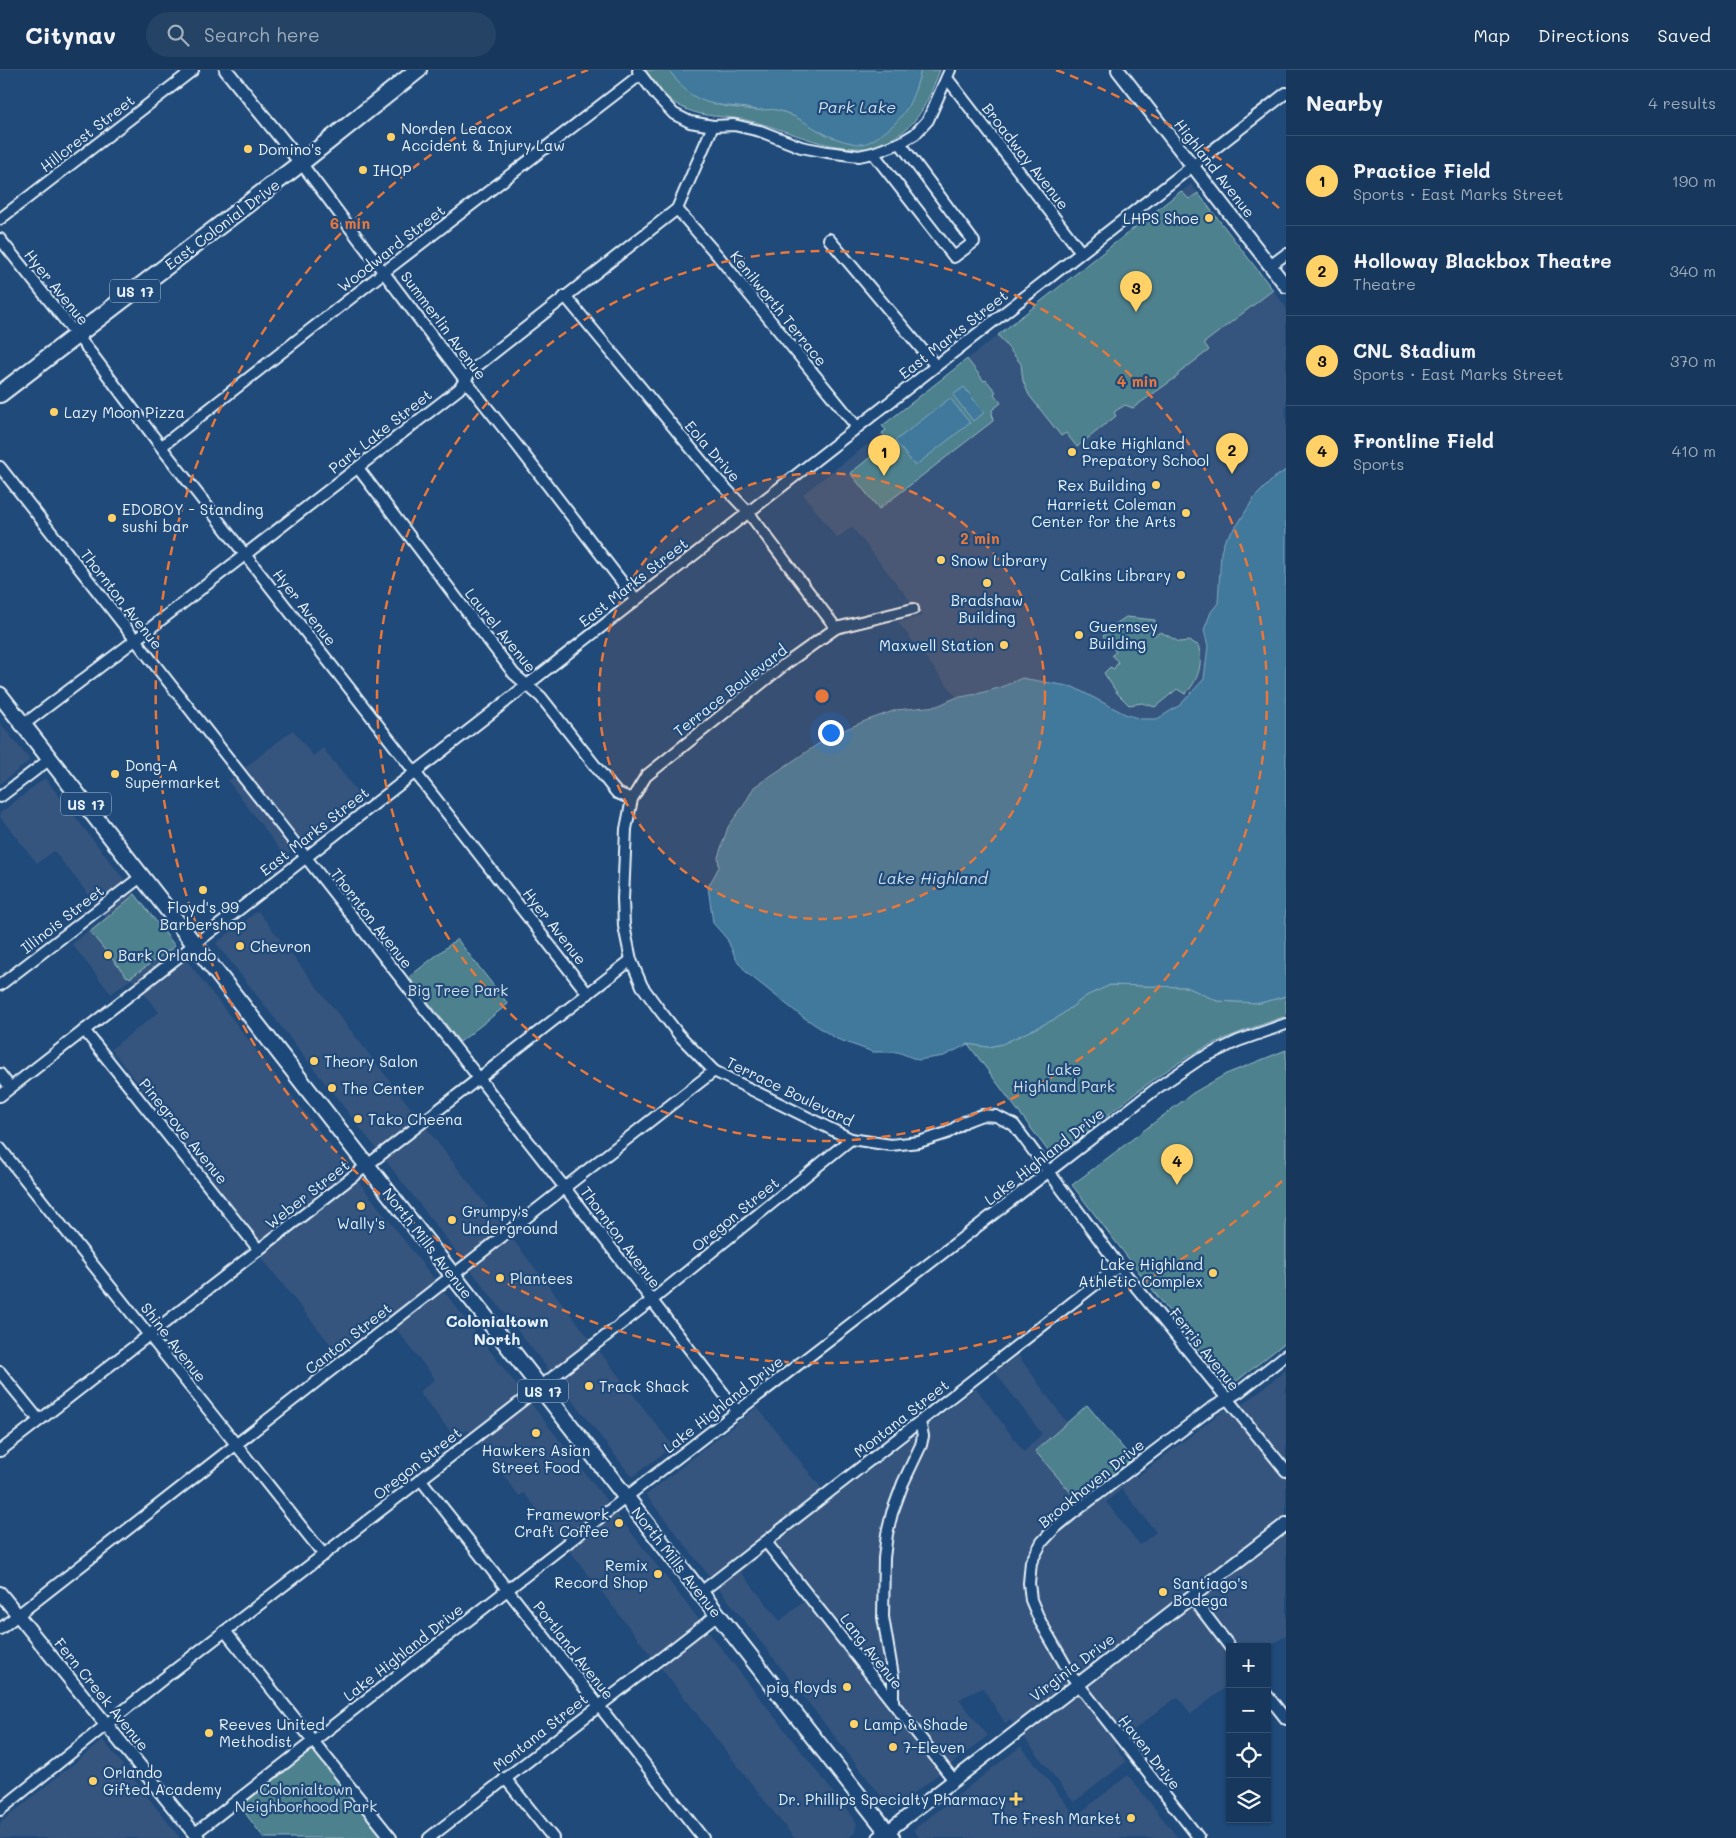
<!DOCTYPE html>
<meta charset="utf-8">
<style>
:root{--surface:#17385c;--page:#244365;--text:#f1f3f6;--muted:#9eacbb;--line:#365272;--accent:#ffd166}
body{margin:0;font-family:Mali,sans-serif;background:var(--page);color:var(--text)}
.controls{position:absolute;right:15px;bottom:15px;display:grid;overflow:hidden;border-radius:0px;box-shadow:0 1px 4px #0004}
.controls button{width:45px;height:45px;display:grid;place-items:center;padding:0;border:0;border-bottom:1px solid var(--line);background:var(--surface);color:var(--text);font:25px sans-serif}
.you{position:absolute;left:830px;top:662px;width:18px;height:18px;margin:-12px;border:4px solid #fff;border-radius:50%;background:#1a73e8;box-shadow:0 0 0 8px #1a73e833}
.badge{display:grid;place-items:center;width:32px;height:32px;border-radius:50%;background:var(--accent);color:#111;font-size:16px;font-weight:700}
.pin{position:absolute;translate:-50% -41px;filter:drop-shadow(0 1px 2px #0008)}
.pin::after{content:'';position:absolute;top:26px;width:18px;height:15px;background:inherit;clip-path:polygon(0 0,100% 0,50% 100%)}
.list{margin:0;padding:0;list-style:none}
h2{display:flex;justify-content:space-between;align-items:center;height:65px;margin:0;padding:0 20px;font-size:21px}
h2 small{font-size:16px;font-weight:400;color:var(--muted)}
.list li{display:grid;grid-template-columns:32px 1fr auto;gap:15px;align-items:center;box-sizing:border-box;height:90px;padding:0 20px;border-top:1px solid var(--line)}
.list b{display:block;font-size:19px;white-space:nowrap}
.list p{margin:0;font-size:16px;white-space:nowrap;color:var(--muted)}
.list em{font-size:16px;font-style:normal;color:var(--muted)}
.icon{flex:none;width:28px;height:28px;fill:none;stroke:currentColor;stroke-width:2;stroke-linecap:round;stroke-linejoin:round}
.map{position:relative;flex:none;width:1286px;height:1768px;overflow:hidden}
header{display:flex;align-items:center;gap:30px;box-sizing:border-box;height:70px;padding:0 25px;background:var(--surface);border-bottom:1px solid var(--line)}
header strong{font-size:24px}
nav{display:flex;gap:28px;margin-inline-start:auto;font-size:18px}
.search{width:350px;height:45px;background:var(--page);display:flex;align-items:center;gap:12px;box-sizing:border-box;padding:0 18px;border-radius:28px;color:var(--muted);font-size:19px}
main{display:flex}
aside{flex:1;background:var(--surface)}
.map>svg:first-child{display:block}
.built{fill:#35557e;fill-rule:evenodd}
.green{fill:#4e818d;stroke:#9bb9c2}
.water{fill:#41799c;stroke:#84a9c1}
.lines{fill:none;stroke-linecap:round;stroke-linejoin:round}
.minor-casing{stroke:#e8f1f8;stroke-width:14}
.tertiary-casing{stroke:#e8f1f8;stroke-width:16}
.primary-casing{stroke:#e8f1f8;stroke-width:19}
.trunk-casing{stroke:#e8f1f8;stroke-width:20}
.minor{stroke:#1f4a7a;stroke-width:10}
.tertiary{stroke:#1f4a7a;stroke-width:12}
.primary{stroke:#1f4a7a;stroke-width:15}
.trunk{stroke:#1f4a7a;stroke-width:16}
.ring{fill:none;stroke:#e8773b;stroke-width:2.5;stroke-dasharray:9 6}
.poi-dot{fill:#ffd166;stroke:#1f4a7a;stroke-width:2}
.labels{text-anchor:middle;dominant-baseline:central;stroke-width:4.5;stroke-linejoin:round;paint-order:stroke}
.shield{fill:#1f4a7a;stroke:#acbfd2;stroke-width:1}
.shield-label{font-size:14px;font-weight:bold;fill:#e8f1f8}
.poi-label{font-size:15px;fill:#e8f1f8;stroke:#1f4a7a;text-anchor:start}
.street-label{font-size:15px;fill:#e8f1f8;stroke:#1f4a7a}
.park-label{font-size:15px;fill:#d1e0e8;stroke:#1f4a7a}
.water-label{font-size:16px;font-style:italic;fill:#cfdfea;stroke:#1f4a7a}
.neighbourhood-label{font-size:16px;font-weight:bold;fill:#e8f1f8;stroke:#1f4a7a}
.centre{fill:#e8773b;stroke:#1f4a7a;stroke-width:2.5}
.ring-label{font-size:15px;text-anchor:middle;font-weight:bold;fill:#e8773b;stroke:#1f4a7a;stroke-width:4.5;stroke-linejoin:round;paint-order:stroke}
</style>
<header>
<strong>Citynav</strong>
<div class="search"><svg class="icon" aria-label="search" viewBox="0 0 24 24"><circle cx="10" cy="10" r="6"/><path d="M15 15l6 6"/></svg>Search here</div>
<nav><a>Map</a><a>Directions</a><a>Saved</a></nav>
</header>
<main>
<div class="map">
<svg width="1286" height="1768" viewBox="0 0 1286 1768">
<rect width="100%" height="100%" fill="#1f4a7a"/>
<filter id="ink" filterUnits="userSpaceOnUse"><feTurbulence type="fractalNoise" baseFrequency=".02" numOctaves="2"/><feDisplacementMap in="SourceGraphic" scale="10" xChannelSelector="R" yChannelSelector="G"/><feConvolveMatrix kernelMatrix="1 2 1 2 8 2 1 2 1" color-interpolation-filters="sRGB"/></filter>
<g filter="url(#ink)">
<g class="built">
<polygon points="1191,114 1286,237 1286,400 1274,408 1254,428 1238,454 1225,471 1221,482 1218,533 1211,542 1204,560 1208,576 1204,609 1180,635 1157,649 1141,649 1132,647 1039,611 1028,608 1022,608 1002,617 977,624 957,628 898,552 922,546 852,457 837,468 803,424 886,360 882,356"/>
<polygon points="0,653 30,690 28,692 0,714"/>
<polygon points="293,660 313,686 323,678 361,727 285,786 228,711"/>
<polygon points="45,708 857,1753 855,1763 848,1768 794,1768 524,1423 519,1426 468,1360 456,1369 419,1322 435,1309 386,1246 338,1284 262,1188 269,1182 111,979 159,942 131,909 111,924 72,874 106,847 54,781 37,793 0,747 0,743"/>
<polygon points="258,841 673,1376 632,1407 216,873"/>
<path d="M1018,1285L1069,1356L1086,1343L1137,1407L1223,1341L1244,1334L1286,1300V1565L1267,1579V1577H1230V1614L1191,1644L1178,1627L1169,1633L1114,1675L1126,1692L1074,1732L1010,1649L1005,1653L983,1618L959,1629L988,1666L892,1740L646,1425L757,1337L831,1430L976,1318L1024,1382L1042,1364L995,1302ZM1122,1419L1156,1462L1140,1475L1106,1432ZM765,1483L804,1531L780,1551L741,1502Z"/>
<polygon points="103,1670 180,1768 0,1768 0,1753"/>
<polygon points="1021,1676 1076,1746 1128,1705 1178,1768 920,1768 913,1760"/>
</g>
<g class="green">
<path d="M644,0H669C694,36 715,35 755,40C763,40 770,38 778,40C796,45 811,56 826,65L915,20L921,0H940C924,40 917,61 873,77C869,79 863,78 858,78C817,78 781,56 741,49C723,46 705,47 688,40C671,33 652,17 644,0Z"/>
<polygon points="1181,121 1189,129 1198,123 1273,220 1204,273 1209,280 1178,304 1178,306 1133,338 1125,335 1114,342 1116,346 1077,377 1066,363 1061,366 1029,325 1023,311 1021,294 998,265"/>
<polygon points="967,289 984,311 986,310 996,322 994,324 1001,333 992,340 993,351 879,439 851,404 852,402 889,372 882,363 886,360 882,356"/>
<path d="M1126,547L1155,550L1153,566L1161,562L1179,572L1189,571L1198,575C1204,592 1198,612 1185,624L1177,619L1155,637L1142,633L1129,635L1117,623L1104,603L1110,597L1114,599L1118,592L1112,585L1116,582L1103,566L1107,563L1105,561Z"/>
<polygon points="135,824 175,876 130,908 128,906 127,907 90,862"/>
<polygon points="457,869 508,934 460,972 409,907"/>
<path d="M1110,915L1187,917L1217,931L1260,933L1286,926V946C1254,957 1221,968 1191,985C1142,1014 1098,1054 1054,1089L968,974L988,977L1002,974L1057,948L1086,926Z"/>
<polygon points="1286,980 1286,1272 1228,1318 1072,1115 1193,1023 1226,1004"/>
<polygon points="1087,1335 1134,1391 1080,1433 1035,1381"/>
<polygon points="313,1671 391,1768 264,1768 236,1731"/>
</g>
<g class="water">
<path d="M669,0H921C913,29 907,46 882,64C876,68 869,73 862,74C854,75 833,68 825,64C809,56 795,44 777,40C771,39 765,40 758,40C752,40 746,37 739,37C704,34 690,31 669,0Z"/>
<polygon points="964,317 984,343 973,351 953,325"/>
<polygon points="950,328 970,353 915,396 895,371"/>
<polygon points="1286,400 1286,926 1260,933 1217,931 1187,917 1110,915 1086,926 1057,948 1002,974 988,977 968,974 944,986 918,990 898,982 873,982 837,969 800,945 747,903 736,889 727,869 713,853 708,817 719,797 718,787 728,757 744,735 754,717 830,666 865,651 896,640 937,636 955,628 977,624 1002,617 1022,608 1073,617 1125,644 1141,649 1157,649 1180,635 1204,609 1208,576 1204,560 1211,542 1218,533 1221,482 1225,470 1238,454 1254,428 1274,408"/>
</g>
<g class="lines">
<g class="minor-casing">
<g id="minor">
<polyline points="638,1 657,26 674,44 690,52 713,56 734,55 760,61 801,77 827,82 859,86 873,83 900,73 915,64 928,50 950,0"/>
<polyline points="947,8 1081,182"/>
<polyline points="873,83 954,187 974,172 900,73"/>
<polyline points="301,93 465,310 516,374 635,529"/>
<polyline points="677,139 718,186 857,357"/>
<polyline points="0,149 193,0"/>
<polyline points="0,169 91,283 165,382 588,924"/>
<polyline points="829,169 936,296"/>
<polyline points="1270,196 1286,184"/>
<polyline points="565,226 714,406 748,442 836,558"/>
<polyline points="162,376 384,202 640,5"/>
<polyline points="0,397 565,1118 738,1342"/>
<polyline points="358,398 514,604 541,627 611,716 617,723 632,729"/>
<polyline points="913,539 836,558 784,595 646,706 632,729 626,759 623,829 624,856 631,890 642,916 658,938 679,965 714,1001 851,1069 891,1075 919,1072 947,1063 966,1051 982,1045 996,1046 1014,1055 1119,1196 1286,1401"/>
<polyline points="23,655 126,577 459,319 472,300 677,139 713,56"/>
<polyline points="0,727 50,689"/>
<polyline points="0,915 142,806"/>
<polyline points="84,960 259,1180"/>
<polyline points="0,1004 10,1017"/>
<polyline points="0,1026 1286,23"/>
<polyline points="0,1078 324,1485"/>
<polyline points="0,1302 39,1350"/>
<polyline points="0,1381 631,890"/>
<polyline points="421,1410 703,1768"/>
<polyline points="766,1472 953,1709"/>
<polyline points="701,1522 1119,1196"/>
<polyline points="1192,1527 1230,1577"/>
<polyline points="0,1559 714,1001"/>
<polyline points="225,1561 391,1768"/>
<polyline points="1267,1625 1286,1649"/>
<polyline points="893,1631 893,1606 883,1547 884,1488 887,1464 892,1443 903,1413 921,1375 923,1366 920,1352"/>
<polyline points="505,1708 553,1768"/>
<polyline points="0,1740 163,1609 651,1231 851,1069"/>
<polyline points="194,1764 638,1418 1157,1018 1200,989 1238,971 1286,954"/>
<polyline points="429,1768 718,1544"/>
<polyline points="1199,1768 1071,1605 1040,1551 1031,1530 1029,1513 1031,1492 1042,1472 1055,1458 1072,1444 1210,1339 1239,1322 1286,1285"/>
</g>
</g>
<g class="tertiary-casing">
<g id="tertiary">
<polyline points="226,0 301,93"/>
<polyline points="1118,0 1286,216"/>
<polyline points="0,1523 198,1768"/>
<polyline points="879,1768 1286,1454"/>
</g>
</g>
<g class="primary-casing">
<polyline id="primary" points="0,625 892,1768"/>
</g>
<g class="trunk-casing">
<polyline id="trunk" points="0,324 301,93 418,0"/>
</g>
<use href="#minor" class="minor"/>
<use href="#tertiary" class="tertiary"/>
<use href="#primary" class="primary"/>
<use href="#trunk" class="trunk"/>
</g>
</g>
<circle cx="822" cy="626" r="223" fill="#e8773b" fill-opacity=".12"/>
<g class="ring">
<circle cx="822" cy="626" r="223"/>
<circle cx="822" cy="626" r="445"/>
<path d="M1282 1111A668 668 0 1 1 588 0M1056 0A668 668 0 0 1 1282 141"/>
</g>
<g class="poi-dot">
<circle cx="391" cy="67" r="5"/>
<circle cx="248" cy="79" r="5"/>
<circle cx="363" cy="100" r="5"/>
<circle cx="1209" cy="148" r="5"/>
<circle cx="54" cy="342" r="5"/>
<circle cx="1072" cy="382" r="5"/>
<circle cx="1156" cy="415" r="5"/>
<circle cx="1186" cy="443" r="5"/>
<circle cx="112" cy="448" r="5"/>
<circle cx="941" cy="490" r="5"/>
<circle cx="1181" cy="505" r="5"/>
<circle cx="987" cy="513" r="5"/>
<circle cx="1079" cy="565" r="5"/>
<circle cx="1004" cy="575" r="5"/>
<circle cx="115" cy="704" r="5"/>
<circle cx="203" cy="820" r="5"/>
<circle cx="240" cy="876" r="5"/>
<circle cx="108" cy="885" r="5"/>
<circle cx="314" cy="991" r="5"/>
<circle cx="332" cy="1018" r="5"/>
<circle cx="358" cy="1049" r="5"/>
<circle cx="361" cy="1136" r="5"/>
<circle cx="452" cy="1150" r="5"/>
<circle cx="1213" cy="1203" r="5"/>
<circle cx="500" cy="1208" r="5"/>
<circle cx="589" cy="1316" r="5"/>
<circle cx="536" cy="1363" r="5"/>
<circle cx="619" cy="1453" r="5"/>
<circle cx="658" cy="1504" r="5"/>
<circle cx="1163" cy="1522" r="5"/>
<circle cx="847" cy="1617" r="5"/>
<circle cx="854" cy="1654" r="5"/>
<circle cx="209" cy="1663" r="5"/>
<circle cx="893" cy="1677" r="5"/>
<circle cx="93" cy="1711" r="5"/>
<path d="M1013.5 1721.5h5v5h5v5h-5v5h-5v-5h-5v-5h5z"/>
<circle cx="1131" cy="1748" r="5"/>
</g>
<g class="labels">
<g class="shield">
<rect x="110" y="209.5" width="50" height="23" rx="4"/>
<rect x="61" y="722.5" width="50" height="23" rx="4"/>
<rect x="518" y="1309.5" width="50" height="23" rx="4"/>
</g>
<g class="shield-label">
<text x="135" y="221">US 17</text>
<text x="86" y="734">US 17</text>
<text x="543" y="1321">US 17</text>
</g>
<g class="poi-label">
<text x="401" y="58">Norden Leacox<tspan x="401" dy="17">Accident &amp; Injury Law</tspan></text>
<text x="258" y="79">Domino's</text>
<text x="373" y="100">IHOP</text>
<text x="1199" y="148" text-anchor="end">LHPS Shoe</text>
<text x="64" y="342">Lazy Moon Pizza</text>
<text x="1082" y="373">Lake Highland<tspan x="1082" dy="17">Prepatory School</tspan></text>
<text x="1146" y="415" text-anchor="end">Rex Building</text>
<text x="1176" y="434" text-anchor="end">Harriett Coleman<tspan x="1176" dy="17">Center for the Arts</tspan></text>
<text x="122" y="439">EDOBOY - Standing<tspan x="122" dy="17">sushi bar</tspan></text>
<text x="951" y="490">Snow Library</text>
<text x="1171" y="505" text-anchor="end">Calkins Library</text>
<text x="987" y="530" text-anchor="middle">Bradshaw<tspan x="987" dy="17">Building</tspan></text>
<text x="1089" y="556">Guernsey<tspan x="1089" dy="17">Building</tspan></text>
<text x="994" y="575" text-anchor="end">Maxwell Station</text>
<text x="125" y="695">Dong-A<tspan x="125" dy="17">Supermarket</tspan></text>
<text x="203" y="837" text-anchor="middle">Floyd's 99<tspan x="203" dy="17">Barbershop</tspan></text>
<text x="250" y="876">Chevron</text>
<text x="118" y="885">Bark Orlando</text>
<text x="324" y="991">Theory Salon</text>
<text x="342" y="1018">The Center</text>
<text x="368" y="1049">Tako Cheena</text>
<text x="462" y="1141">Grumpy's<tspan x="462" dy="17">Underground</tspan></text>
<text x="361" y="1153" text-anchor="middle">Wally's</text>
<text x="1203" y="1194" text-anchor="end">Lake Highland<tspan x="1203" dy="17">Athletic Complex</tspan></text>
<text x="510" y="1208">Plantees</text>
<text x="599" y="1316">Track Shack</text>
<text x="536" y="1380" text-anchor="middle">Hawkers Asian<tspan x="536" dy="17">Street Food</tspan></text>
<text x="609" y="1444" text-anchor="end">Framework<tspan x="609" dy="17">Craft Coffee</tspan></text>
<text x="648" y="1495" text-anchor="end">Remix<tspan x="648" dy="17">Record Shop</tspan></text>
<text x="1173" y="1513">Santiago's<tspan x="1173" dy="17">Bodega</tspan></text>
<text x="837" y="1617" text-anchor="end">pig floyds</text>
<text x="219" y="1654">Reeves United<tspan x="219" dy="17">Methodist</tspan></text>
<text x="864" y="1654">Lamp &amp; Shade</text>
<text x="903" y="1677">7-Eleven</text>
<text x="103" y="1702">Orlando<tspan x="103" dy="17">Gifted Academy</tspan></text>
<text x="1006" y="1729" text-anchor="end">Dr. Phillips Specialty Pharmacy</text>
<text x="1121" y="1748" text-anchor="end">The Fresh Market</text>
</g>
<g class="street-label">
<text transform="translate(87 63) rotate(-38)">Hillcrest Street</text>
<text transform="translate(1026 86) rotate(52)">Broadway Avenue</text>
<text transform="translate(1215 98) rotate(52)">Highland Avenue</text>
<text transform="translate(222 154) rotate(-37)">East Colonial Drive</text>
<text transform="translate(391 178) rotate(-38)">Woodward Street</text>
<text transform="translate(57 217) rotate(51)">Hyer Avenue</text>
<text transform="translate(779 238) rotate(51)">Kenilworth Terrace</text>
<text transform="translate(444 255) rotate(53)">Summerlin Avenue</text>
<text transform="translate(953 264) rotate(-38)">East Marks Street</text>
<text transform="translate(380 361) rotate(-38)">Park Lake Street</text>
<text transform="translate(713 381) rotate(49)">Eola Drive</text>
<text transform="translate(633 512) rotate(-38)">East Marks Street</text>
<text transform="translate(122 529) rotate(52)">Thornton Avenue</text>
<text transform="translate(305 537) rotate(52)">Hyer Avenue</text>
<text transform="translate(501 560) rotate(51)">Laurel Avenue</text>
<text transform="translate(730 620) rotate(-38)">Terrace Boulevard</text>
<text transform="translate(314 761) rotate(-38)">East Marks Street</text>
<text transform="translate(372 848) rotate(52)">Thornton Avenue</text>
<text transform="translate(62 849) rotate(-38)">Illinois Street</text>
<text transform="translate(555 856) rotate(52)">Hyer Avenue</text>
<text transform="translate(790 1021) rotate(26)">Terrace Boulevard</text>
<text transform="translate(184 1061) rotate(51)">Pinegrove Avenue</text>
<text transform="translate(1044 1086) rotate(-38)">Lake Highland Drive</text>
<text transform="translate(307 1124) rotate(-38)">Weber Street</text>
<text transform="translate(735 1144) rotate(-39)">Oregon Street</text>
<text transform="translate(621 1167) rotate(53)">Thornton Avenue</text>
<text transform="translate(428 1173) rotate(52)">North Mills Avenue</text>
<text transform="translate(348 1268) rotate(-38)">Canton Street</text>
<text transform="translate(174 1272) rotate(52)">Shine Avenue</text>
<text transform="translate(1205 1279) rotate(51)">Ferris Avenue</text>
<text transform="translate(723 1334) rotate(-38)">Lake Highland Drive</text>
<text transform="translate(901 1348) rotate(-38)">Montana Street</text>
<text transform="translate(417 1393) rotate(-38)">Oregon Street</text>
<text transform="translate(1091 1413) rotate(-39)">Brookhaven Drive</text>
<text transform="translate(677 1492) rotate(52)">North Mills Avenue</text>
<text transform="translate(574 1580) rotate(52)">Portland Avenue</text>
<text transform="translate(872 1581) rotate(52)">Lang Avenue</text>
<text transform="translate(403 1582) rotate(-38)">Lake Highland Drive</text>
<text transform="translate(1072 1597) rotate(-37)">Virginia Drive</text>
<text transform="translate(102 1624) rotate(51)">Fern Creek Avenue</text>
<text transform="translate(540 1662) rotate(-38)">Montana Street</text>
<text transform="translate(1150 1682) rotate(52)">Haven Drive</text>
</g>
<g class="park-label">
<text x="458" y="920">Big Tree Park</text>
<text x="1064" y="999">Lake<tspan x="1064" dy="17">Highland Park</tspan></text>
<text x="306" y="1719">Colonialtown<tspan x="306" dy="17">Neighborhood Park</tspan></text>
</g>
<g class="water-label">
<text x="857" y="36">Park Lake</text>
<text x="933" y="807">Lake Highland</text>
</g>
<g class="neighbourhood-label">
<text x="497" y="1250">Colonialtown<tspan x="497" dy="18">North</tspan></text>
</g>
</g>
<circle cx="822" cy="626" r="8" class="centre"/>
<g class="ring-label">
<text x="350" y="159">6 min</text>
<text x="1137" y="317">4 min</text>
<text x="980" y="474">2 min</text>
</g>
</svg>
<div class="controls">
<button>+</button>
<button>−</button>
<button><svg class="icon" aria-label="locate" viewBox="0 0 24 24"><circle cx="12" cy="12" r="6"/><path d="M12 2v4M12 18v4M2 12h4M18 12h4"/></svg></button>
<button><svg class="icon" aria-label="layers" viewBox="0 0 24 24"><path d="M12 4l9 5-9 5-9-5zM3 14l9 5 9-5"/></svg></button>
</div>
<div class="you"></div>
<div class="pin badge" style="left:884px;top:406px">1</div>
<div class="pin badge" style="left:1232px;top:404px">2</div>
<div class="pin badge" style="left:1136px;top:242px">3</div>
<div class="pin badge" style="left:1177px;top:1115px">4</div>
</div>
<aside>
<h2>Nearby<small>4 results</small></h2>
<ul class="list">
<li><span class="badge">1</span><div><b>Practice Field</b><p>Sports · East Marks Street</p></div><em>190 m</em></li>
<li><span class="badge">2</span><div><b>Holloway Blackbox Theatre</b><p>Theatre</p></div><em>340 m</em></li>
<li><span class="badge">3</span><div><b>CNL Stadium</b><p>Sports · East Marks Street</p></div><em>370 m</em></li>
<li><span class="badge">4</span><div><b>Frontline Field</b><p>Sports</p></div><em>410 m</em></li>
</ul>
</aside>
</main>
